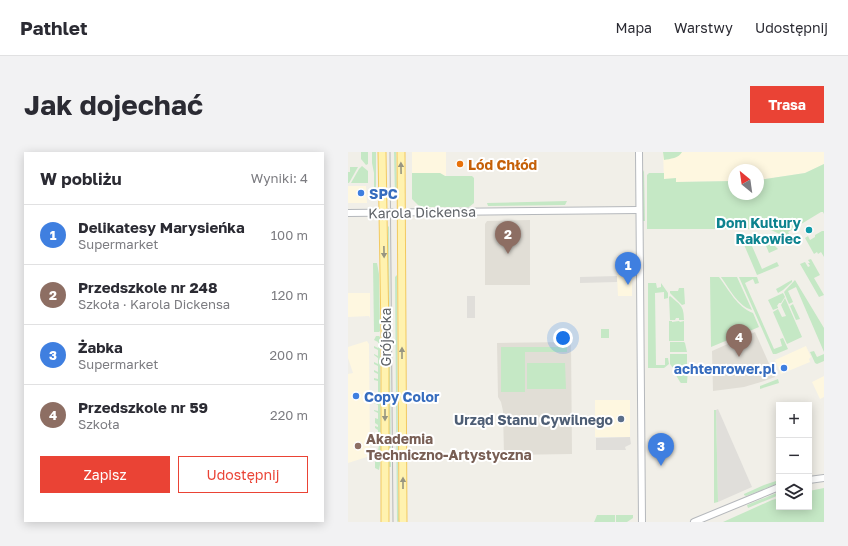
<!DOCTYPE html>
<html lang="pl">
<meta charset="utf-8">
<style>
:root{--surface:#fff;--page:#f2f2f3;--text:#2b2b33;--muted:#7c7c81;--line:#e1e1e2;--accent:#ea4335}
body{margin:0;font-family:"Golos Text",sans-serif;background:var(--page);color:var(--text)}
.controls{position:absolute;right:12px;bottom:12px;display:grid;overflow:hidden;border-radius:0px;box-shadow:0 2px 10px #0003}
.controls button{width:36px;height:36px;display:grid;place-items:center;padding:0;border:0;border-bottom:1px solid var(--line);background:var(--surface);color:var(--text);font:20px sans-serif}
.compass{position:absolute;left:380px;top:12px;width:36px;height:36px;border-radius:50%;background:var(--surface);box-shadow:0 2px 10px #0003;rotate:331deg}
.you{position:absolute;left:215px;top:186px;width:14px;height:14px;margin:-10px;border:3px solid #fff;border-radius:50%;background:#1a73e8;box-shadow:0 0 0 6px #1a73e833}
.badge{display:grid;place-items:center;width:26px;height:26px;border-radius:50%;background:var(--accent);color:#fff;font-size:13px;font-weight:700}
.pin{position:absolute;translate:-50% -33px;filter:drop-shadow(0 1px 2px #0008)}
.pin::after{content:'';position:absolute;top:21px;width:14px;height:12px;background:inherit;clip-path:polygon(0 0,100% 0,50% 100%)}
.list{margin:0;padding:0;list-style:none}
h2{display:flex;justify-content:space-between;align-items:center;height:52px;margin:0;padding:0 16px;font-size:17px}
h2 small{font-size:13px;font-weight:400;color:var(--muted)}
.list li{display:grid;grid-template-columns:26px 1fr auto;gap:12px;align-items:center;box-sizing:border-box;height:60px;padding:0 16px;border-top:1px solid var(--line)}
.list b{display:block;font-size:15px;white-space:nowrap}
.list p{margin:0;font-size:13px;white-space:nowrap;color:var(--muted)}
.list em{font-size:13px;font-style:normal;color:var(--muted)}
.actions{display:flex;gap:8px;padding:12px 16px}
.actions a{flex:1;padding:9px 0;border:1px solid var(--accent);border-radius:0px;text-align:center;font-size:14px;color:var(--accent)}
.actions .main{background:var(--accent);color:#fff}
.icon{flex:none;width:22px;height:22px;fill:none;stroke:currentColor;stroke-width:2;stroke-linecap:round;stroke-linejoin:round}
.map{position:relative;flex:none;width:476px;height:370px;overflow:hidden;border-radius:0px}
header{display:flex;align-items:center;gap:24px;box-sizing:border-box;height:56px;padding:0 20px;background:var(--surface);border-bottom:1px solid var(--line)}
header strong{font-size:19px}
nav{display:flex;gap:22px;margin-inline-start:auto;font-size:14px}
.intro{display:flex;align-items:center;justify-content:space-between;box-sizing:border-box;height:96px;padding:0 24px}
h1{margin:0;font-size:28px}
.button{padding:10px 18px;border-radius:0px;background:var(--accent);color:#fff;font-size:14px;font-weight:700}
main{display:flex;gap:24px;padding:0 24px}
aside{flex:1;background:var(--surface);border-radius:0px;box-shadow:0 2px 10px #0003}
.map>svg:first-child{display:block}
.commercial{fill:#fef7e0}
.industrial{fill:#e0deda}
.education{fill:#e1ded6}
.green{fill:#c5e8c5}
.lines{fill:none;stroke-linecap:round;stroke-linejoin:round}
.minor-casing{stroke:#b5b8bc;stroke-width:8}
.major-casing{stroke:#f2c960;stroke-width:9}
.minor{stroke:#fff;stroke-width:6}
.major{stroke:#fff2af;stroke-width:7}
.tram{stroke:#b6b7b8;stroke-width:1}
.oneway{fill:#979581}
.food-dot{fill:#e8710a;stroke:#fff;stroke-width:1.5}
.shop-dot{fill:#3f7fe0;stroke:#fff;stroke-width:1.5}
.culture-dot{fill:#0f9aa8;stroke:#fff;stroke-width:1.5}
.service-dot{fill:#5c6f8a;stroke:#fff;stroke-width:1.5}
.education-dot{fill:#8d6e63;stroke:#fff;stroke-width:1.5}
.labels{text-anchor:middle;dominant-baseline:central;stroke-width:4;stroke-linejoin:round;paint-order:stroke}
.food-label{font-size:14px;font-weight:bold;fill:#c56008;stroke:#fff;text-anchor:start}
.shop-label{font-size:14px;font-weight:bold;fill:#366cbe;stroke:#fff;text-anchor:start}
.street-label{font-size:14px;fill:#5f6368;stroke:#fff}
.culture-label{font-size:14px;font-weight:bold;fill:#0d838f;stroke:#fff;text-anchor:end}
.service-label{font-size:14px;font-weight:bold;fill:#4e5e75;stroke:#fff;text-anchor:end}
.education-label{font-size:14px;font-weight:bold;fill:#785e54;stroke:#fff;text-anchor:start}
</style>
<header>
<strong>Pathlet</strong>
<nav><a>Mapa</a><a>Warstwy</a><a>Udostępnij</a></nav>
</header>
<div class="intro"><h1>Jak dojechać</h1><a class="button">Trasa</a></div>
<main>
<aside>
<h2>W pobliżu<small>Wyniki: 4</small></h2>
<ul class="list">
<li><span class="badge" style="background:#3f7fe0">1</span><div><b>Delikatesy Marysieńka</b><p>Supermarket</p></div><em>100 m</em></li>
<li><span class="badge" style="background:#8d6e63">2</span><div><b>Przedszkole nr 248</b><p>Szkoła · Karola Dickensa</p></div><em>120 m</em></li>
<li><span class="badge" style="background:#3f7fe0">3</span><div><b>Żabka</b><p>Supermarket</p></div><em>200 m</em></li>
<li><span class="badge" style="background:#8d6e63">4</span><div><b>Przedszkole nr 59</b><p>Szkoła</p></div><em>220 m</em></li>
</ul>
<div class="actions"><a class="main">Zapisz</a><a>Udostępnij</a></div>
</aside>
<div class="map">
<svg width="476" height="370" viewBox="0 0 476 370">
<rect width="100%" height="100%" fill="#f1efe8"/>
<g class="commercial">
<polygon points="64,0 98,0 98,24 92,21 64,21"/>
<polygon points="315,0 476,0 476,12 457,21 410,28 410,18 386,18 386,29 328,30 328,27 316,27"/>
<polygon points="0,34 18,34 19,51 0,51"/>
<polygon points="269,123 284,123 284,144 270,144"/>
<polygon points="0,141 22,141 22,166 21,164 0,165"/>
<polygon points="19,189 21,192 22,304 0,311 0,222 5,221 0,206 0,195"/>
<polygon points="458,194 463,205 461,207 462,210 433,222 427,208"/>
<polygon points="476,224 476,245 472,247 464,230"/>
<rect x="247" y="248" width="35" height="37"/>
</g>
<g class="industrial">
<polygon points="269,124 269,130 232,131 232,125"/>
<rect x="119" y="144" width="8" height="22"/>
<polygon points="370,257 404,335 370,350 368,258"/>
<polygon points="282,285 283,292 277,295 278,298 248,298 248,286"/>
</g>
<g class="education">
<polygon points="182,68 182,133 137,133 137,72 139,69"/>
<polygon points="407,180 427,225 413,230 396,235 365,239 364,199"/>
<polygon points="223,190 224,302 156,303 155,259 153,250 150,245 149,191"/>
</g>
<g class="green">
<polygon points="13,0 20,0 20,12 18,13 13,7"/>
<polygon points="24,0 28,0 28,46 26,45 26,21 24,11"/>
<polygon points="46,0 48,0 49,47 47,47"/>
<path d="M315,0H334C331,6 322,7 316,8Z"/>
<polygon points="476,12 476,62 475,60 473,60 440,80 443,85 440,86 423,78 415,77 299,77 299,23 301,21 316,21 316,27 328,26 328,30 386,29 386,42 410,42 410,28 457,21"/>
<polygon points="14,14 20,19 20,31 3,31 11,17"/>
<polygon points="2,15 10,15 1,31 0,31 0,20 2,20"/>
<polygon points="296,18 297,69 295,69 295,20"/>
<polygon points="64,21 92,21 97,24 124,24 126,26 126,51 121,55 72,55 64,47"/>
<polygon points="219,49 217,53 140,54 139,51"/>
<polygon points="41,74 43,315 41,315 40,75"/>
<polygon points="474,79 476,79 476,105 473,100 470,102 469,100 466,102 457,86 460,84 462,88 467,85 467,83"/>
<polygon points="394,88 415,89 404,94 414,117 429,110 431,114 409,123"/>
<polygon points="416,89 427,94 430,97 421,101"/>
<polygon points="463,107 472,123 466,126 476,143 471,145 452,112 457,110 460,115 462,114 460,111 462,111 460,108"/>
<polygon points="25,111 29,111 31,122 32,179 31,180 26,180"/>
<polygon points="49,123 50,336 51,369 49,370 47,125"/>
<path d="M362,125H371C381,138 389,155 405,161L411,175L363,195Z"/>
<path d="M373,125H389L404,158C390,154 381,136 373,125Z"/>
<polygon points="391,125 409,125 411,131 407,132 405,127 397,131 426,197 434,194 432,187 435,186 440,197 428,202 425,202"/>
<path d="M444,128V130L435,138L430,141L428,137C434,134 438,131 444,128Z"/>
<polygon points="447,128 476,176 476,200 448,135 440,139 445,150 441,152 436,140"/>
<polygon points="300,131 308,131 309,136 313,135 313,131 320,141 320,146 316,147 316,140 307,141 308,213 317,213 317,206 320,206 321,212 316,216 300,216"/>
<polygon points="331,136 336,136 337,152 334,153 322,141 322,139 330,139"/>
<polygon points="435,141 437,145 433,151 431,151 429,154 430,155 430,156 425,158 420,148"/>
<path d="M322,144C332,153 336,153 336,168H331V166H328L327,168H322L321,145Z"/>
<polygon points="437,146 454,185 439,192 425,160 430,157 434,165 438,164 433,153"/>
<polygon points="445,152 452,167 448,168 442,154"/>
<polygon points="321,169 324,169 324,170 331,169 332,170 336,169 336,189 321,189"/>
<rect x="253" y="177" width="8" height="9"/>
<polygon points="28,184 31,184 32,185 33,301 28,301 27,298 30,299 31,293 27,291 27,289 30,290 30,286 27,284 27,283 30,284 30,278 27,276 27,274 30,275 30,273 27,271 27,266 30,267 30,261 26,259 26,258 30,259 30,253 26,251 26,250 30,251 30,245 26,243 26,242 30,243 30,229 26,228 26,226 30,227 30,222 26,220 26,218 30,220 30,214 26,212 26,210 30,212 30,206 26,203 26,202 30,204 30,198 26,196 26,194 30,196 30,190 26,188"/>
<polygon points="322,190 336,190 337,191 339,200 322,200"/>
<polygon points="153,195 219,195 219,200 177,200 177,240 153,240"/>
<polygon points="466,199 469,205 476,202 476,209 469,212 467,211 462,200"/>
<polygon points="322,202 339,202 339,215 325,216 322,212"/>
<polygon points="179,211 217,211 218,237 179,237"/>
<polygon points="340,217 339,231 333,231 332,230 325,218"/>
<polygon points="430,227 431,231 412,237 412,234"/>
<polygon points="366,258 368,258 370,350 366,351"/>
<polygon points="27,305 32,306 33,307 31,318 27,316"/>
<polygon points="431,328 431,331 398,344 396,343 396,342 416,333"/>
<polygon points="476,336 476,370 375,370 424,348 431,346 431,355 461,355 461,339"/>
<polygon points="431,340 431,343 400,356 399,353"/>
<polygon points="249,363 267,363 267,370 246,370 247,368"/>
<polygon points="268,363 285,363 285,366 279,370 268,370"/>
</g>
<g class="lines">
<g class="minor-casing">
<g id="minor">
<polyline points="291,0 294,370"/>
<polyline points="0,61 291,58"/>
<polyline points="461,328 476,326"/>
<polyline points="346,370 431,335"/>
</g>
</g>
<g class="major-casing">
<g id="major">
<polyline points="34,0 37,182 37,370"/>
<polyline points="53,0 55,370"/>
</g>
</g>
<use href="#minor" class="minor"/>
<use href="#major" class="major"/>
<polyline class="tram" points="42,0 45,370"/>
</g>
<defs><path id="oneway-solid" d="M-6-.8H1V-3.2L6.5 0L1 3.2V.8H-6Z"/></defs>
<g class="oneway">
<use href="#oneway-solid" transform="translate(53 16) rotate(-91)"/>
<use href="#oneway-solid" transform="translate(36 100) rotate(89)"/>
<use href="#oneway-solid" transform="translate(54 201) rotate(-90)"/>
<use href="#oneway-solid" transform="translate(37 263) rotate(90)"/>
<use href="#oneway-solid" transform="translate(55 331) rotate(-90)"/>
</g>
<circle class="food-dot" cx="112" cy="12" r="4"/>
<g class="shop-dot">
<circle cx="13" cy="41" r="4"/>
<circle cx="436" cy="216" r="4"/>
<circle cx="8" cy="244" r="4"/>
</g>
<circle class="culture-dot" cx="461" cy="78" r="4"/>
<circle class="service-dot" cx="273" cy="267" r="4"/>
<circle class="education-dot" cx="10" cy="294" r="4"/>
<g class="labels">
<g class="food-label">
<text x="120" y="12">Lód Chłód</text>
</g>
<g class="shop-label">
<text x="21" y="41">SPC</text>
<text x="428" y="216" text-anchor="end">achtenrower.pl</text>
<text x="16" y="244">Copy Color</text>
</g>
<g class="street-label">
<text transform="translate(74 60) rotate(-1)">Karola Dickensa</text>
<text transform="translate(37 185) rotate(-90)">Grójecka</text>
</g>
<g class="culture-label">
<text x="453" y="70">Dom Kultury<tspan x="453" dy="16">Rakowiec</tspan></text>
</g>
<g class="service-label">
<text x="265" y="267">Urząd Stanu Cywilnego</text>
</g>
<g class="education-label">
<text x="18" y="286">Akademia<tspan x="18" dy="16">Techniczno-Artystyczna</tspan></text>
</g>
</g>
</svg>
<div class="controls">
<button>+</button>
<button>−</button>
<button><svg class="icon" aria-label="layers" viewBox="0 0 24 24"><path d="M12 4l9 5-9 5-9-5zM3 14l9 5 9-5"/></svg></button>
</div>
<svg class="compass" viewBox="-18 -18 36 36"><path d="M0-13l5 13h-10z" fill="#e53935"/><path d="M0 13l5-13h-10z" fill="#7c7c81"/></svg>
<div class="you"></div>
<div class="pin badge" style="left:280px;top:133px;background:#3f7fe0">1</div>
<div class="pin badge" style="left:160px;top:102px;background:#8d6e63">2</div>
<div class="pin badge" style="left:313px;top:314px;background:#3f7fe0">3</div>
<div class="pin badge" style="left:391px;top:205px;background:#8d6e63">4</div>
</div>
</main>
